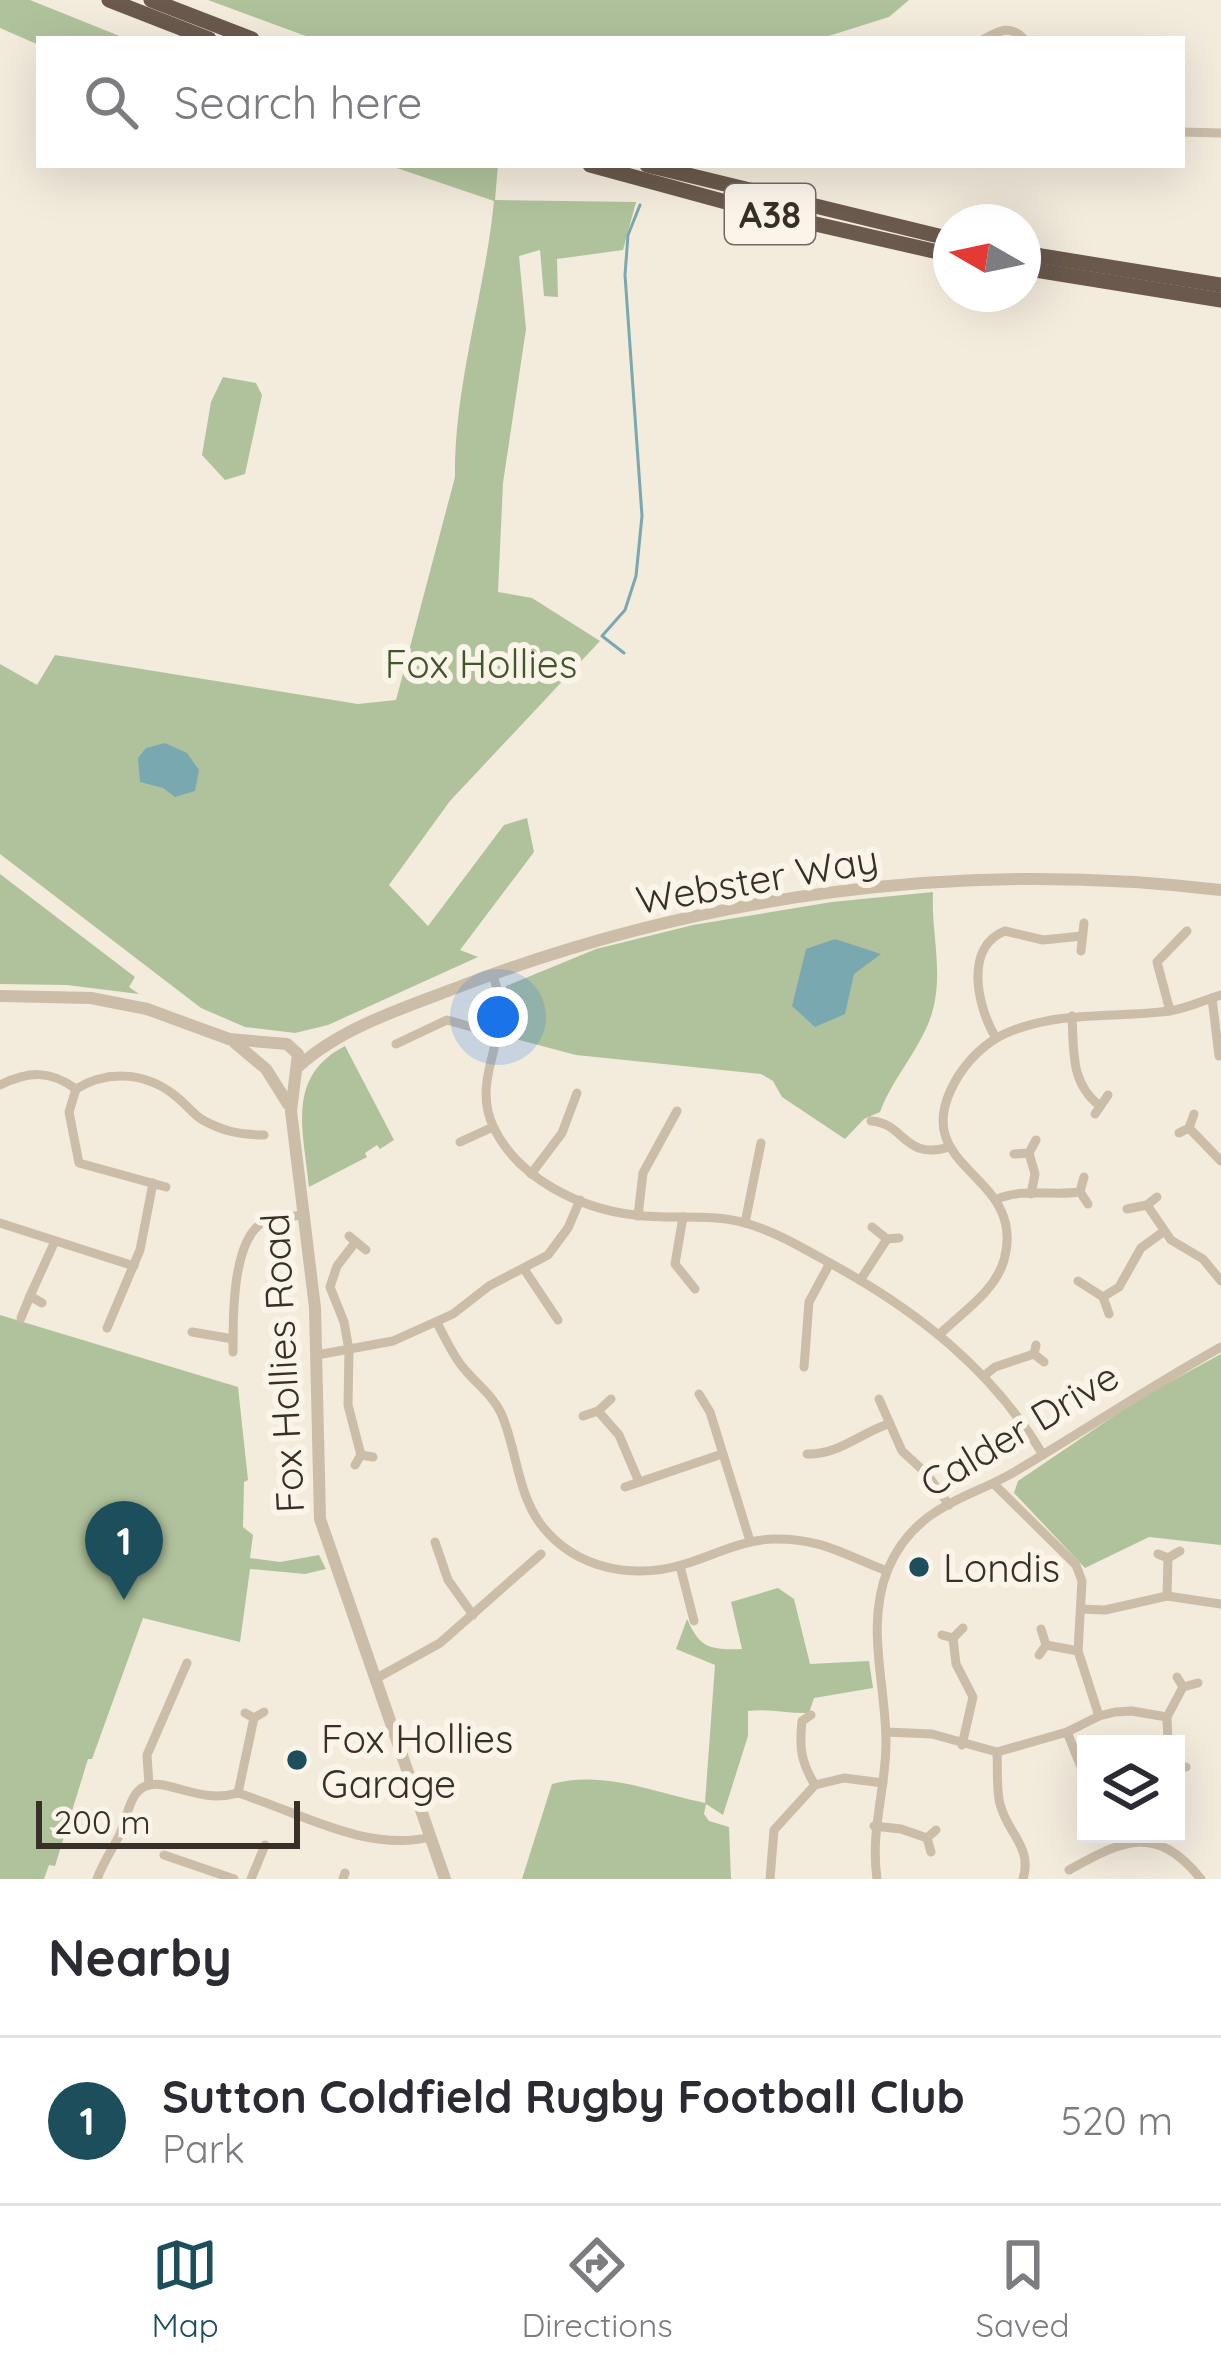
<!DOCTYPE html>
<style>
:root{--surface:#fff;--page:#f7f7f7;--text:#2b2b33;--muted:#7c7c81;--line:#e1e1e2;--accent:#1c4f5b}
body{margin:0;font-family:Quicksand,sans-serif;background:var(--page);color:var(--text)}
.controls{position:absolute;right:36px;bottom:36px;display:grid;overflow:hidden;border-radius:0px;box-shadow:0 12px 48px #0002}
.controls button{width:108px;height:108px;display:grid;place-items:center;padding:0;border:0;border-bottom:3px solid var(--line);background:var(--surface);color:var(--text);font:60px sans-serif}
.compass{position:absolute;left:933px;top:204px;width:108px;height:108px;border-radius:50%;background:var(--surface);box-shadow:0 12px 48px #0002;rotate:279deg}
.scale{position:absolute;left:36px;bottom:30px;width:264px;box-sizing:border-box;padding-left:12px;border:6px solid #382f28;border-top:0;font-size:33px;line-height:42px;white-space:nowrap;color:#382f28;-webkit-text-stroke:9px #faf4e9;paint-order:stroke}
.you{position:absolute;left:498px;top:1017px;width:42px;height:42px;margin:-30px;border:9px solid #fff;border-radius:50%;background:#1a73e8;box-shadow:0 0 0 18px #1a73e833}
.badge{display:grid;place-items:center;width:78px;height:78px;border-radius:50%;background:var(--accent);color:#fff;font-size:39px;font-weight:700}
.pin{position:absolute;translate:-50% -99px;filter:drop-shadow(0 3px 6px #0008)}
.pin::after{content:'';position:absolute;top:63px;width:42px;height:36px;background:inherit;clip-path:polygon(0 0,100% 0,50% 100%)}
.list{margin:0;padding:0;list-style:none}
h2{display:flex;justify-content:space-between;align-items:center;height:156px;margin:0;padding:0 48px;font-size:51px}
h2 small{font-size:39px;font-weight:400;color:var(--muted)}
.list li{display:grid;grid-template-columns:78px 1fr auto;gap:36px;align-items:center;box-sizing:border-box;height:168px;padding:0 48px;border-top:3px solid var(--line)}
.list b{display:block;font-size:45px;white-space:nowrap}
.list p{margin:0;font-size:39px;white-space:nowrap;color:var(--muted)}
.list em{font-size:39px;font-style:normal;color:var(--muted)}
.icon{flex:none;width:66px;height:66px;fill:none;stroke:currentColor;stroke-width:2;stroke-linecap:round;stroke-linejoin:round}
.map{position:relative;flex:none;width:1221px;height:1879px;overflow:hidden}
.search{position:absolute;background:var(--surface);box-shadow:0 12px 48px #0002;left:36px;right:36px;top:36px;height:132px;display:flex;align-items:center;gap:30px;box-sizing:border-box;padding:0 42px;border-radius:0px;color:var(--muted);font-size:45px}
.sheet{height:324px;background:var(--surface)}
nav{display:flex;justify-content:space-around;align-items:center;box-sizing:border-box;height:168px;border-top:3px solid var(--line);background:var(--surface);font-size:33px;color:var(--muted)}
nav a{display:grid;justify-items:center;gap:6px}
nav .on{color:var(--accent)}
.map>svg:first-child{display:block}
.green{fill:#b0c29c}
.water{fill:#7aa8b1}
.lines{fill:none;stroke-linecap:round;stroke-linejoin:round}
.stream{stroke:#7aa8b1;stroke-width:3}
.minor{stroke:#cbbda8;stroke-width:9}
.tertiary{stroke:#cbbda8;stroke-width:12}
.trunk{stroke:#6a594c;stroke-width:15}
.poi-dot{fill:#1c4f5b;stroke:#faf4e9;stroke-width:4.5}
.labels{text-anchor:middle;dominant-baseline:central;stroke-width:12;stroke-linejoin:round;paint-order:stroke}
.shield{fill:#faf4e9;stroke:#726a62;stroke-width:3}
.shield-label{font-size:36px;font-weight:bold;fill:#382f28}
.park-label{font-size:39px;fill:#41572b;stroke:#faf4e9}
.street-label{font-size:39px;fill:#382f28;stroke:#faf4e9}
.poi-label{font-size:39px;fill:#382f28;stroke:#faf4e9;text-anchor:start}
</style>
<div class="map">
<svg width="1221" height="1879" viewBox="0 0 1221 1879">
<rect width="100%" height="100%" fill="#f3ebdc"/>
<g class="green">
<polygon points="0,0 30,0 127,39 39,39 39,45 0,28"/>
<polygon points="208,0 909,0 889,17 819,39 314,39"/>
<path d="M388,165H498L495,200L636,202L623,250L557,259L558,297L544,296L540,250L519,256L526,329L503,483L498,592L532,598L600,641L450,801L389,885L428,926L504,825L527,818L534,852L460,950L478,957L328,1025L295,1033L245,1027L201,1008L0,854V664L37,685L55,655L358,704L396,700L455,477C454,385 485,293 494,201Z"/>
<polygon points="223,377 256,383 262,395 245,474 225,480 202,455 211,402"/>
<polygon points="0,874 135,977 129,987 139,994 67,985 0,984"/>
<path d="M933,892C931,933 944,973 932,1013C921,1049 893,1077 880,1112L864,1119L845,1139L782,1097L773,1081L761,1074L576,1055L508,1037L506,986L596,949L693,925L832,902Z"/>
<path d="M345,1046L394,1140L380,1149L377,1145L365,1153L367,1157L309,1187C304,1131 285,1077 345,1046Z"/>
<polygon points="0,1315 238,1387 248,1480 244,1482 243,1527 253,1535 250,1558 280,1562 319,1555 326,1569 305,1574 250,1569 240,1642 143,1618 92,1759 88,1759 55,1866 49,1865 44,1879 0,1879"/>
<polygon points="1221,1354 1221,1545 1149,1537 1085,1568 1014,1493 1018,1481 1142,1397"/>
<path d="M778,1588L794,1599L810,1664L869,1661L873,1688L814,1698L809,1713C789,1714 769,1708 748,1711V1736L723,1815L706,1804L704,1814L709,1821L729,1827L731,1879H522L552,1784C604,1770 655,1793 705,1803L715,1665L676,1649L687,1619C700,1648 709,1650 742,1649L731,1602Z"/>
</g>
<g class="water">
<polygon points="165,743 187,753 199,770 195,791 175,797 163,788 140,782 138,758 146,748"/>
<polygon points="835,939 881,954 854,974 845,1014 815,1027 792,1006 806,949"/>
</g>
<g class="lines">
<polyline class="stream" points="624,653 602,636 625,610 636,576 642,516 625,275 628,235 640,205"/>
<g class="minor">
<path d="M984,39C999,31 1010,24 1024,39"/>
<polyline points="1182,132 1221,133"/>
<polyline points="1081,951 1084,923"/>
<path d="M493,974C496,985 500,998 500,1010C500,1051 474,1084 493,1126C517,1178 580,1209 635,1215C671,1220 709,1213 745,1223C774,1231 801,1247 828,1262C915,1309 992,1369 1043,1455"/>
<polyline points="1212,998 1219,1056"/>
<polyline points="1170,1011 1157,962 1187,931"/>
<path d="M1072,1016C1074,1051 1070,1083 1100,1106"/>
<path d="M996,1038C978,1009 963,947 1005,931L1043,940L1082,936"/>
<polyline points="396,1044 447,1020 496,1034"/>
<path d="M0,1085C29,1071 50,1070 76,1089"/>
<path d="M76,1089C107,1070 144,1072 173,1094C183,1101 191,1112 201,1119C222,1131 240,1135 264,1135"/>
<polyline points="76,1089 69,1112 79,1163 166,1187"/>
<polyline points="1095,1114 1108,1095"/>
<path d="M871,1121C905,1123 904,1161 949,1147"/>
<polyline points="1189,1128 1221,1161"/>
<polyline points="1179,1133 1189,1128 1194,1114"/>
<polyline points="460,1142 493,1127"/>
<polyline points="1029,1153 1035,1174 1031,1194"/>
<polyline points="1014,1154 1029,1153 1036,1140"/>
<polyline points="531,1174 562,1133 577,1093"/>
<polyline points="1084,1177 1080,1192 1088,1204"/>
<path d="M997,1199C1022,1188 1053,1196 1080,1192"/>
<polyline points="1147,1205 1171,1240 1203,1259 1221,1281"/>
<polyline points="1127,1209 1147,1205 1157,1197"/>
<polyline points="638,1216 643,1173 677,1111"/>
<polyline points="683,1217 675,1264 695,1289"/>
<polyline points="0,1223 134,1266"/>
<polyline points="745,1223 761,1143"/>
<polyline points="872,1227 887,1239 899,1238"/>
<polyline points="349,1236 366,1250"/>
<polyline points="354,1244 337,1266 330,1287 344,1322 349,1350 348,1405 361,1455"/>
<polyline points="524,1269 558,1320"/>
<polyline points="861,1279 887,1239"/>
<polyline points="1078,1281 1103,1297"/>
<polyline points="30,1296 55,1241"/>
<polyline points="1109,1314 1103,1297 1119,1287 1141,1248 1163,1232"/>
<polyline points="21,1318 30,1296 42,1303"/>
<path d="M437,1323C446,1339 453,1357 466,1371C478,1385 493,1396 501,1413C517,1449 517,1494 542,1526C576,1569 633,1580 685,1564C714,1555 742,1540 773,1539C822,1538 844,1555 887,1571"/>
<polyline points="107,1328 140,1250 153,1183"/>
<polyline points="192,1332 233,1339"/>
<path d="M939,1335C962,1312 995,1292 1004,1260C1029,1170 899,1171 959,1075C973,1054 991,1038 1014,1030C1064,1011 1117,1018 1169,1011C1186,1009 1204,1000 1221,995"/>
<polyline points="1036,1345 1034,1354 1044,1362"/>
<path d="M233,1352C233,1319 232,1247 259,1225C270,1216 291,1217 305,1215"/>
<polyline points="317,1355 393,1341 453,1314 489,1286 548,1255 568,1228 580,1200"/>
<polyline points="804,1367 809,1302 830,1263"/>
<polyline points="985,1375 995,1367 1034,1354"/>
<polyline points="699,1394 710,1412 750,1541"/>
<polyline points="879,1399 902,1451 927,1474 949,1505"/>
<polyline points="598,1411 619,1435 639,1482"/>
<polyline points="583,1416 598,1411 611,1399"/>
<path d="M807,1454C838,1455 859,1434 888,1424"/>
<polyline points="355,1465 361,1455 373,1457"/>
<polyline points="994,1484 1076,1565 1082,1581 1078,1651 1099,1716"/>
<polyline points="625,1487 722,1454"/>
<polyline points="435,1542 448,1580 473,1615"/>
<polyline points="1158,1554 1168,1558 1180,1551"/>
<polyline points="680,1566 694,1621"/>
<polyline points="1167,1596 1168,1558"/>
<polyline points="1081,1609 1105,1610 1167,1596 1221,1604"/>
<polyline points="942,1635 953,1638 963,1628"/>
<polyline points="953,1638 956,1664 973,1697 962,1745"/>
<polyline points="1046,1645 1078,1651"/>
<polyline points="1039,1655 1046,1645 1041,1629"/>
<polyline points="1177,1677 1183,1687 1198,1683"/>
<polyline points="377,1678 440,1643 541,1554"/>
<polyline points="245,1713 254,1718 264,1712"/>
<path d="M811,1715L802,1721C799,1748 801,1762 815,1785"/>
<polyline points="886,1732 932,1734 997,1752 1067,1732 1099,1716 1115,1712 1132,1711 1167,1717"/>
<polyline points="1067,1732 1081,1767"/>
<polyline points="1168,1744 1167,1717 1183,1687"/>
<path d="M997,1752C998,1769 996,1788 1000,1804C1007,1833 1033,1847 1023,1879"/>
<polyline points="1176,1767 1186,1767"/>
<polyline points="149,1785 147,1755 187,1663"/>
<path d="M238,1793C299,1812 366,1853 431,1837"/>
<polyline points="238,1793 254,1718"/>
<polyline points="874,1826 901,1829 927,1838"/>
<polyline points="931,1852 927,1838 936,1830"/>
<polyline points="164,1855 234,1879"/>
<path d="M1069,1870C1123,1840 1156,1823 1201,1879"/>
<path d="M97,1879C103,1863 111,1851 119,1836C130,1814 128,1779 163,1785C192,1791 209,1801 238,1793"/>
<polyline points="251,1879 265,1845"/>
<polyline points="343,1879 345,1873"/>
<polyline points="770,1879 774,1830 815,1785 844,1778 883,1783"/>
<path d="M877,1879C870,1829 886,1791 886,1742C886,1684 865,1626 888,1569C896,1550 910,1531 927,1518C953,1498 988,1488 1016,1471C1085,1430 1151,1386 1221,1347"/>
</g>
<g class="tertiary">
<polyline points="0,996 91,998 147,1009 229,1039 287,1044 298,1054 291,1111 315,1308 320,1519 445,1879"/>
<polyline points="235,1043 266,1069 288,1104"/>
<path d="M299,1066C342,1027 406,1007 461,986C702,894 964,859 1221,890"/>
</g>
<g class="trunk">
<polyline points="109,0 209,39"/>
<polyline points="151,0 252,39"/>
<polyline points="590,165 759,211 951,255"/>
<polyline points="647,165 951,239"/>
<polyline points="1023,253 1221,285"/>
<polyline points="1023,268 1221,300"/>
</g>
</g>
<g class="poi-dot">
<circle cx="919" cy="1567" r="12"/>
<circle cx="297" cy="1760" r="12"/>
</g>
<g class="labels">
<rect class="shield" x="725" y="184" width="90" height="60" rx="9"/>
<g class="shield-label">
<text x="770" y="214">A38</text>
</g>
<g class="park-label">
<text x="481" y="663">Fox Hollies</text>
</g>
<g class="street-label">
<text transform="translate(757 879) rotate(-10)">Webster Way</text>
<text transform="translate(282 1363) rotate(-93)">Fox Hollies Road</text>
<text transform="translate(1019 1429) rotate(-31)">Calder Drive</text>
</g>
<g class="poi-label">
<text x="943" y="1567">Londis</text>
<text x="321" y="1738">Fox Hollies<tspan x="321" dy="45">Garage</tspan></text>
</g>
</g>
</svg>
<div class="controls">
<button><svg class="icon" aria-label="layers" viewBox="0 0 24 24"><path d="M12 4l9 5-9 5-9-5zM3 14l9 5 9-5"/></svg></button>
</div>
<svg class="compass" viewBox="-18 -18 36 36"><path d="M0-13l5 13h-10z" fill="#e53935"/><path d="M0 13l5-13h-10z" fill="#7c7c81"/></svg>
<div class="scale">200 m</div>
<div class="you"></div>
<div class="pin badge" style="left:124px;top:1600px">1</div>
<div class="search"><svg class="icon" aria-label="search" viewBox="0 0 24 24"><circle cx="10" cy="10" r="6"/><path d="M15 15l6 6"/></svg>Search here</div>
</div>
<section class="sheet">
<h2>Nearby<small></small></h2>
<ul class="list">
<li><span class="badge">1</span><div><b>Sutton Coldfield Rugby Football Club</b><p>Park</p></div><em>520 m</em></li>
</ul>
</section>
<nav>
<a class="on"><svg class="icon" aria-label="map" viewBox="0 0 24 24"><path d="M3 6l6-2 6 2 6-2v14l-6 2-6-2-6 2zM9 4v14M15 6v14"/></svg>Map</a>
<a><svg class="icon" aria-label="directions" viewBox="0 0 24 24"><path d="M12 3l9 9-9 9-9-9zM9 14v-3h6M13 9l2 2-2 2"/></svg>Directions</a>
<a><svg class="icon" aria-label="saved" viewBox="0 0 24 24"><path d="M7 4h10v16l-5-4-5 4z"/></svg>Saved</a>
</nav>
